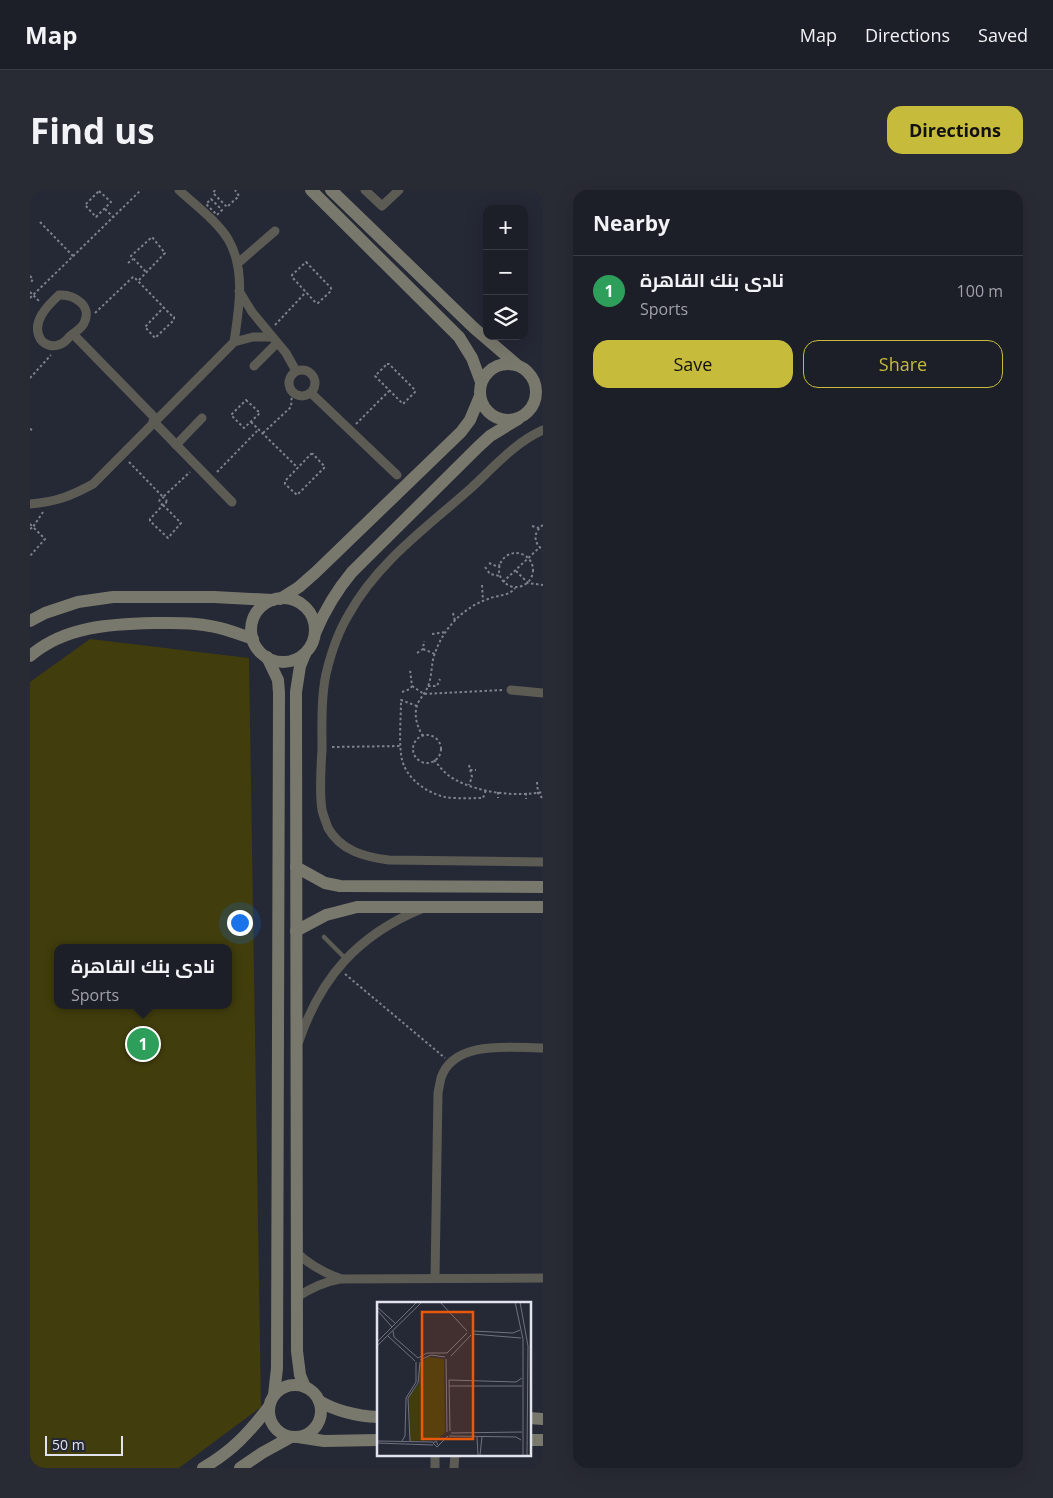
<!DOCTYPE html>
<meta charset="utf-8">
<style>
:root{--surface:#1c1e28;--page:#292b34;--text:#f1f3f6;--muted:#a0a2a8;--line:#3a3c45;--accent:#c7bb3b}
body{margin:0;font-family:"Open Sans",Cairo,sans-serif;background:var(--page);color:var(--text)}
.controls{position:absolute;right:15px;top:15px;display:grid;overflow:hidden;border-radius:10px;box-shadow:0 5px 20px #0002}
.controls button{width:45px;height:45px;display:grid;place-items:center;padding:0;border:0;border-bottom:1px solid var(--line);background:var(--surface);color:var(--text);font:25px sans-serif}
.scale{position:absolute;left:15px;bottom:12px;width:78px;box-sizing:border-box;padding-left:5px;border:2px solid #e1e4ed;border-top:0;font-size:14px;line-height:18px;white-space:nowrap;color:#e1e4ed;-webkit-text-stroke:4px #252835;paint-order:stroke}
.you{position:absolute;left:209px;top:732px;width:18px;height:18px;margin:-12px;border:4px solid #fff;border-radius:50%;background:#1a73e8;box-shadow:0 0 0 8px #1a73e833}
.badge{display:grid;place-items:center;width:32px;height:32px;border-radius:50%;background:var(--accent);color:#fff;font-size:16px;font-weight:700}
.pin{position:absolute;translate:-50% -50%;border:2px solid #fff;box-shadow:0 1px 5px #0006}
.popup{position:absolute;left:24px;top:754px;width:178px;height:65px;box-sizing:border-box;display:grid;place-content:center;border-radius:10px;background:var(--surface);filter:drop-shadow(0 1px 4px #0005);font-size:16px;white-space:nowrap;color:var(--muted)}
.popup b{font-size:19px;color:var(--text)}
.popup::after{content:'';position:absolute;left:50%;top:100%;margin-left:-10px;border:10px solid transparent;border-top-color:var(--surface)}
.list{margin:0;padding:0;list-style:none}
h2{display:flex;justify-content:space-between;align-items:center;height:65px;margin:0;padding:0 20px;font-size:21px}
h2 small{font-size:16px;font-weight:400;color:var(--muted)}
.list li{display:grid;grid-template-columns:32px 1fr auto;gap:15px;align-items:center;box-sizing:border-box;height:70px;padding:0 20px;border-top:1px solid var(--line)}
.list b{display:block;font-size:19px;white-space:nowrap}
.list p{margin:0;font-size:16px;white-space:nowrap;color:var(--muted)}
.list em{font-size:16px;font-style:normal;color:var(--muted)}
.actions{display:flex;gap:10px;padding:15px 20px}
.actions a{flex:1;padding:11px 0;border:1px solid var(--accent);border-radius:15px;text-align:center;font-size:18px;color:var(--accent)}
.actions .main{background:var(--accent);color:#111}
.icon{flex:none;width:28px;height:28px;fill:none;stroke:currentColor;stroke-width:2;stroke-linecap:round;stroke-linejoin:round}
.map{position:relative;flex:none;width:513px;height:1278px;overflow:hidden;border-radius:15px}
header{display:flex;align-items:center;gap:30px;box-sizing:border-box;height:70px;padding:0 25px;background:var(--surface);border-bottom:1px solid var(--line)}
header strong{font-size:24px}
nav{display:flex;gap:28px;margin-inline-start:auto;font-size:18px}
.intro{display:flex;align-items:center;justify-content:space-between;box-sizing:border-box;height:120px;padding:0 30px}
h1{margin:0;font-size:35px}
.button{padding:12px 22px;border-radius:15px;background:var(--accent);color:#111;font-size:18px;font-weight:700}
main{display:flex;gap:30px;padding:0 30px}
aside{flex:1;background:var(--surface);border-radius:15px;box-shadow:0 5px 20px #0002}
.map>svg:first-child{display:block}
.green{fill:#413d0d;fill-rule:evenodd}
.lines{fill:none;stroke-linecap:round;stroke-linejoin:round}
.path{stroke:#7f828d;stroke-width:2;stroke-dasharray:2.5 2.5;stroke-linecap:butt}
.lane{stroke:#5c5c55;stroke-width:4.5}
.street{stroke:#5c5c55;stroke-width:9}
.secondary{stroke:#79786d;stroke-width:12}
.inset-road{fill:none;stroke:#70737f;stroke-width:1}
.view{fill:#e8590c;fill-opacity:0.15;stroke:#e8590c;stroke-width:2.5}
.inset-edge{fill:none;stroke:#e1e4ed;stroke-width:2.5}
</style>
<header>
<strong>Map</strong>
<nav><a>Map</a><a>Directions</a><a>Saved</a></nav>
</header>
<div class="intro"><h1>Find us</h1><a class="button">Directions</a></div>
<main>
<div class="map">
<svg width="513" height="1278" viewBox="0 0 513 1278">
<rect width="100%" height="100%" fill="#252835"/>
<path class="green" d="M60,449L219,468L231,1217L149,1278H0V492ZM28,758H198V815H28Z"/>
<g class="lines">
<g class="path">
<polyline points="185,0 183,3 197,17 209,6 205,0"/>
<polygon points="69,1 81,12 66,27 55,15"/>
<polygon points="181,9 192,20 187,25 176,14"/>
<polyline points="75,19 83,27"/>
<polyline points="10,32 43,66"/>
<polygon points="276,72 301,98 301,101 288,113 286,113 262,87 262,85"/>
<polyline points="98,73 103,69"/>
<polyline points="0,86 3,89 0,94"/>
<polyline points="109,90 135,63 122,47 101,66 116,82"/>
<polyline points="0,102 9,111"/>
<polyline points="0,108 111,0"/>
<polyline points="65,123 103,87 104,87 143,127 144,127 144,130 125,148 115,137 134,117"/>
<polyline points="245,135 276,102"/>
<polygon points="357,174 359,174 385,200 385,202 373,214 345,186"/>
<polyline points="0,188 21,165"/>
<polygon points="216,210 230,223 214,238 201,225"/>
<polyline points="221,232 268,278"/>
<polyline points="326,234 359,201"/>
<polyline points="0,239 2,240"/>
<polyline points="233,243 261,217 262,203"/>
<polygon points="281,264 283,264 295,277 267,305 255,294 255,291"/>
<polyline points="99,272 133,307 160,282"/>
<polyline points="187,282 229,239"/>
<circle cx="133" cy="311" r="3.5"/>
<polygon points="133,315 151,333 138,348 120,331 120,329"/>
<polyline points="0,334 3,337 13,322"/>
<path d="M513,335C503,342 503,353 513,360"/>
<polyline points="502,336 509,338"/>
<polyline points="0,339 3,337 15,349 0,366"/>
<circle cx="486" cy="380" r="17"/>
<polyline points="459,373 466,376 470,375"/>
<polyline points="455,377 460,384 470,386"/>
<polyline points="486,381 498,393 513,395"/>
<polyline points="473,392 510,357"/>
<polyline points="452,395 453,411"/>
<polyline points="423,423 425,431"/>
<polyline points="402,444 416,442"/>
<polyline points="393,459 405,464"/>
<polyline points="387,463 393,459 394,451"/>
<polyline points="382,496 394,504 473,500"/>
<polyline points="398,496 407,496 410,489"/>
<polyline points="372,502 380,499 382,496 380,480"/>
<path d="M387,516L371,510C371,527 369,547 371,564C373,586 394,602 415,607C427,609 441,608 453,608L456,600"/>
<circle cx="397" cy="559" r="14"/>
<path d="M393,546C387,537 383,524 388,513C391,507 396,502 398,496C402,487 401,476 404,466C412,440 432,418 458,409C467,405 480,406 485,398"/>
<polyline points="302,557 371,556"/>
<path d="M404,570C410,577 416,585 424,589C449,603 485,607 513,602"/>
<polyline points="439,575 442,587 439,595"/>
<polyline points="440,580 446,580"/>
<polyline points="507,592 508,603 513,609"/>
<polyline points="468,602 468,608"/>
<polyline points="496,603 496,609"/>
<polyline points="315,784 415,868"/>
</g>
<polyline class="lane" points="294,747 316,769"/>
<g class="street">
<path d="M149,0C165,15 186,30 198,49C216,79 209,119 204,152"/>
<polyline points="335,0 352,16 369,0"/>
<polyline points="0,1 1,0"/>
<polyline points="208,73 245,41"/>
<polyline points="209,101 222,122 256,163 266,181"/>
<path d="M29,105C44,104 63,116 54,133C52,138 44,143 40,146C37,150 33,154 28,155C22,157 15,155 11,150C0,133 17,116 29,105Z"/>
<polyline points="43,144 126,229"/>
<polyline points="224,176 247,153"/>
<circle cx="272" cy="193" r="13"/>
<polyline points="281,203 367,285"/>
<polyline points="123,231 202,312"/>
<path d="M513,240C485,252 462,279 440,299C397,337 347,373 319,424C308,442 301,463 296,484C291,508 292,534 292,559C291,579 289,600 292,620C293,625 296,632 298,638C311,661 335,667 359,670L513,672"/>
<polyline points="146,255 172,228"/>
<path d="M0,314C26,312 41,306 63,294L204,152L223,147H242"/>
<polyline points="481,500 513,503"/>
<path d="M269,851C291,787 328,745 391,719"/>
<path d="M267,1063C280,1075 292,1082 309,1088"/>
<path d="M405,1088L408,903C409,898 410,892 411,888C424,849 482,858 513,858"/>
<path d="M267,1107C281,1098 293,1092 310,1089L513,1088"/>
<polyline points="405,1278 405,1264"/>
<polyline points="424,1278 425,1264"/>
</g>
<g class="secondary">
<polyline points="281,0 429,147 442,168 451,192"/>
<polyline points="301,0 444,138 486,174"/>
<circle cx="478" cy="202" r="28"/>
<circle cx="253" cy="440" r="32"/>
<polyline points="250,409 269,397 286,382 431,242 440,230 450,206"/>
<polyline points="0,431 15,423 48,412 83,407 184,407 243,410"/>
<path d="M285,443C295,420 306,401 322,382L448,257L460,246L488,229"/>
<polyline points="275,464 270,476 266,502 267,1161 270,1185 275,1197"/>
<path d="M0,466C35,436 81,434 124,433C141,433 158,432 174,435C191,437 207,443 223,449"/>
<polyline points="237,467 248,490 249,503 247,1178 244,1205"/>
<polyline points="266,677 295,693 310,696 513,697"/>
<polyline points="266,741 296,725 327,717 513,717"/>
<circle cx="265" cy="1221" r="26"/>
<path d="M289,1211C308,1222 326,1226 348,1227"/>
<polyline points="499,1228 513,1229"/>
<polyline points="268,1247 294,1251 348,1250"/>
<polyline points="499,1250 513,1250"/>
<path d="M173,1278C202,1261 218,1244 238,1218"/>
<polyline points="210,1278 232,1263 261,1247"/>
</g>
</g>
<g transform="translate(347 1112)">
<rect width="154" height="154" fill="#252835"/>
<path d="M51,55L67,57L68,131L59,138L33,139L32,94L42,82V62Z" fill="#413d0d"/>
<path class="inset-road" d="M63,0L90,29M138,0L146,37V153M143,0L151,44L150,153M0,5L18,21M0,8L15,25M16,29L17,35L41,56M95,29L136,31L143,28M95,32L144,36M11,34L38,59M0,40L40,0M0,44L45,0M70,51L90,31M74,54L94,33M41,56L50,51H70M69,57L70,130M43,58L54,53L68,55M72,78L139,80L145,76M72,78L73,129M72,84H145M74,131L145,130M72,134L139,135L144,138M100,135L101,153M0,139L56,140M25,139L28,134L29,96L39,80V60M33,139L31,96L41,81L43,60M0,141L56,143M61,143L59,139L56,141L60,145L71,134M103,153L105,135"/>
<path class="view" d="M45,10H96V137H45Z"/>
<rect width="154" height="154" class="inset-edge"/>
</g>
</svg>
<div class="controls">
<button>+</button>
<button>−</button>
<button><svg class="icon" aria-label="layers" viewBox="0 0 24 24"><path d="M12 4l9 5-9 5-9-5zM3 14l9 5 9-5"/></svg></button>
</div>
<div class="scale">50 m</div>
<div class="you"></div>
<div class="pin badge" style="left:113px;top:854px;background:#2e9e5b">1</div>
<div class="popup"><b>نادى بنك القاهرة</b>Sports</div>
</div>
<aside>
<h2>Nearby<small></small></h2>
<ul class="list">
<li><span class="badge" style="background:#2e9e5b">1</span><div><b>نادى بنك القاهرة</b><p>Sports</p></div><em>100 m</em></li>
</ul>
<div class="actions"><a class="main">Save</a><a>Share</a></div>
</aside>
</main>
